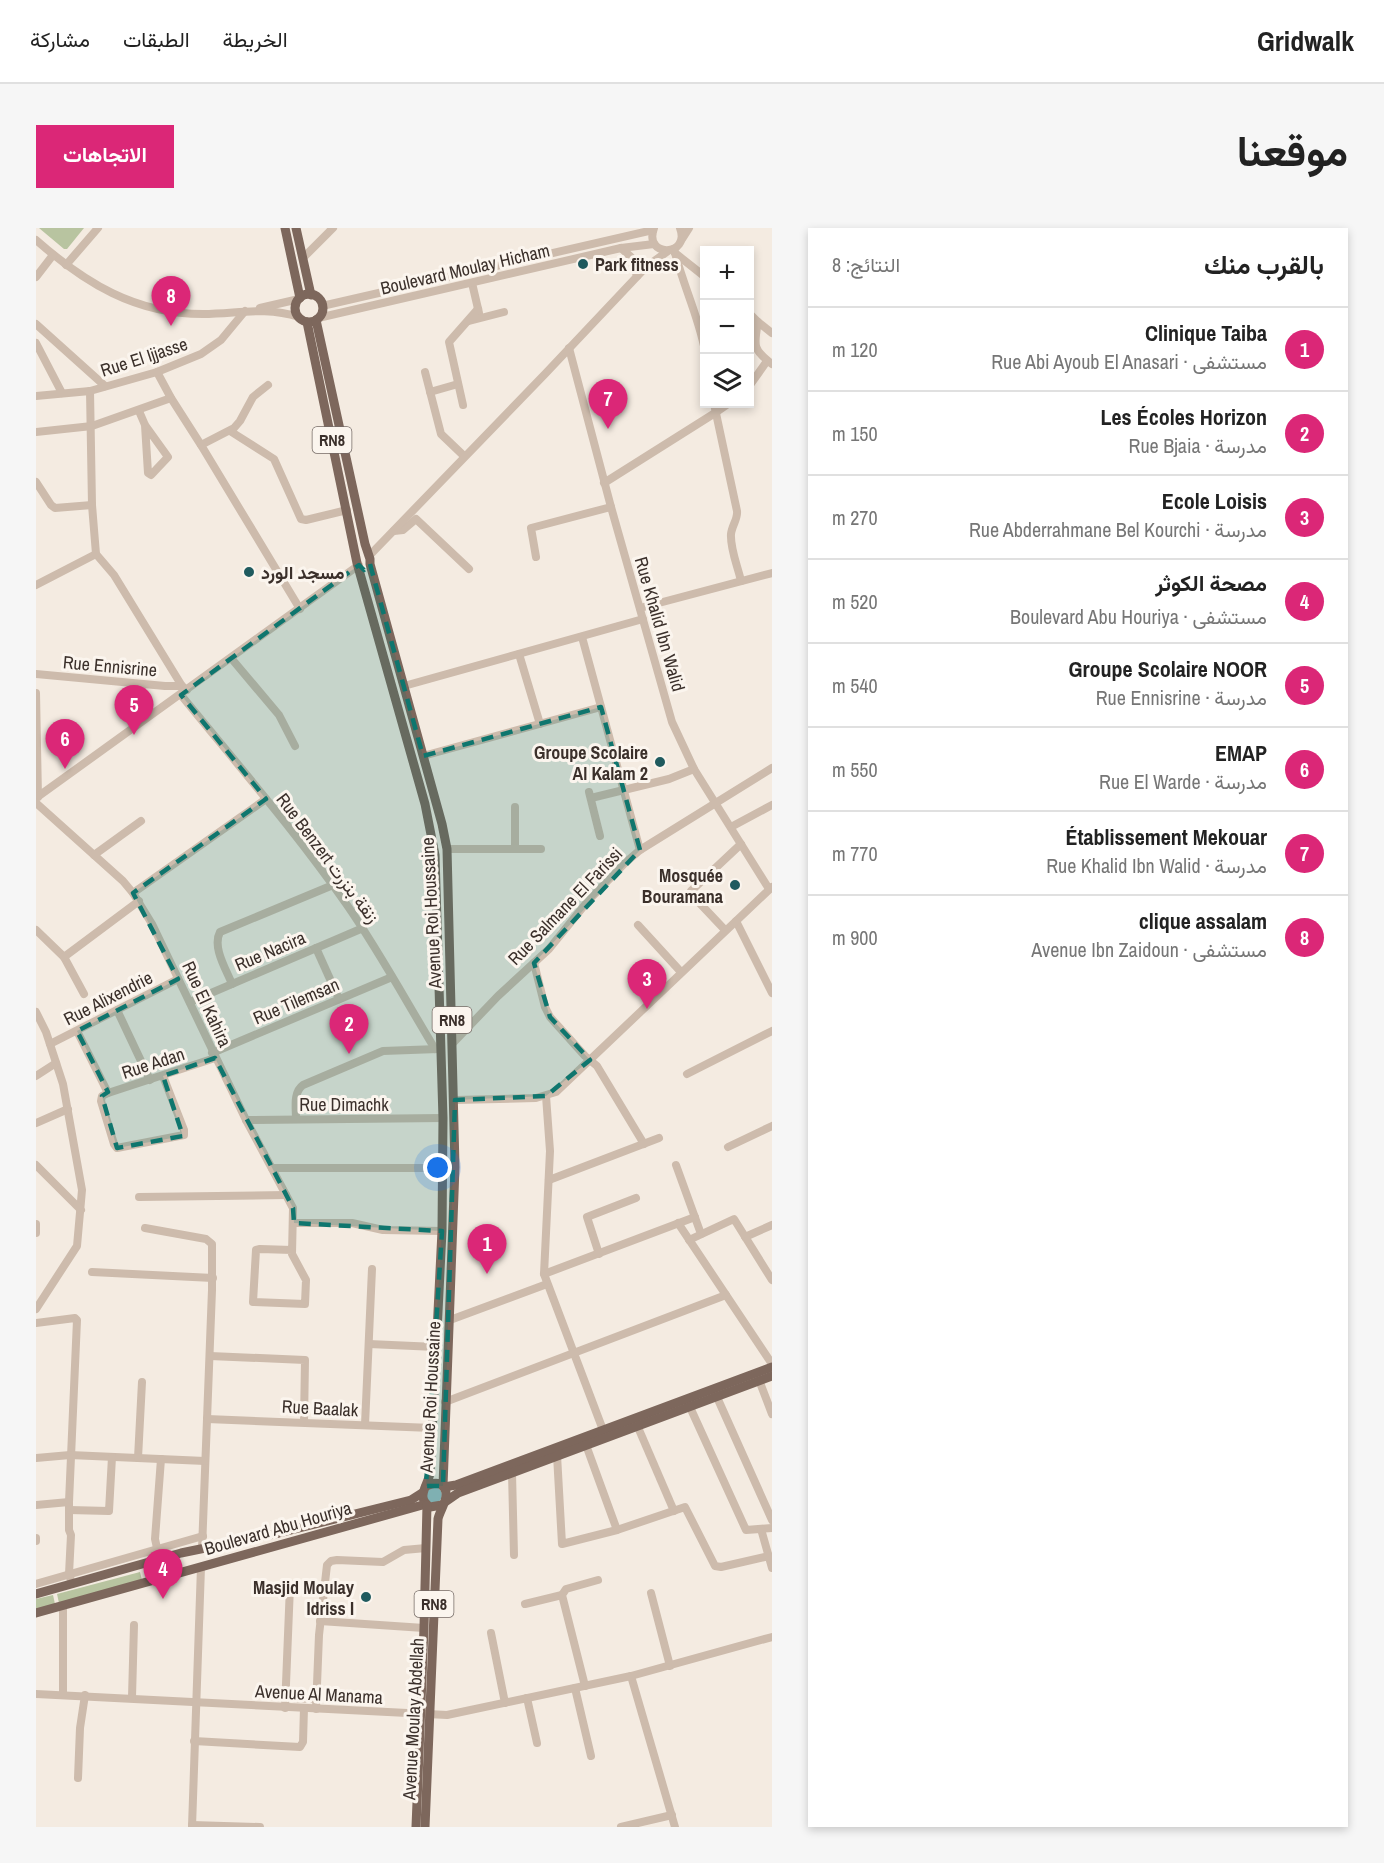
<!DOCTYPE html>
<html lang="ar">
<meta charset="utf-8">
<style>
:root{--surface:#fff;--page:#f6f6f6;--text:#222;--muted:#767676;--line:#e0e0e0;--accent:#db2777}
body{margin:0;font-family:"Archivo Narrow",Vazirmatn,sans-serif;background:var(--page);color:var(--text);direction:rtl}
.controls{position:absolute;right:18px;top:18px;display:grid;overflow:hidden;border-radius:0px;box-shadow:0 3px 9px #0003}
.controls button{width:54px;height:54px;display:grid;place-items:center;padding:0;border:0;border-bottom:2px solid var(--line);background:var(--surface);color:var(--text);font:30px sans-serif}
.you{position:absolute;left:402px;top:940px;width:21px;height:21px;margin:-15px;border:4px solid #fff;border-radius:50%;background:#1a73e8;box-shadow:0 0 0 9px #1a73e833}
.badge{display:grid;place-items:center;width:39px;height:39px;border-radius:50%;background:var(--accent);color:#fff;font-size:20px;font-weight:700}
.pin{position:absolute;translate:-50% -50px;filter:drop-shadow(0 2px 3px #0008)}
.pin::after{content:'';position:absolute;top:32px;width:21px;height:18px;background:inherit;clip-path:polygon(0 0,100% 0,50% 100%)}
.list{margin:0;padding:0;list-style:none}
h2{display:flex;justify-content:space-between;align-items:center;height:78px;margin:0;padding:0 24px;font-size:26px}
h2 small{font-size:20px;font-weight:400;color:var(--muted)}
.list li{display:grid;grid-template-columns:39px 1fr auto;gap:18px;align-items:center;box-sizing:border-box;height:84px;padding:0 24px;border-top:2px solid var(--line)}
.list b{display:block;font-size:22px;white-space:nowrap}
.list p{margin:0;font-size:20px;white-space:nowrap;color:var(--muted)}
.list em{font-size:20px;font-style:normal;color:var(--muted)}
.icon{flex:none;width:33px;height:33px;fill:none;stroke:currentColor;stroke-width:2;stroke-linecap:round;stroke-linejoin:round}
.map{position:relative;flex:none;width:736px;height:1599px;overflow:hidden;direction:ltr;border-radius:0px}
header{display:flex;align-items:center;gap:36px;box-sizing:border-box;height:84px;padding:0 30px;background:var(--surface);border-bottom:2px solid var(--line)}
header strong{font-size:28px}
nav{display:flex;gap:33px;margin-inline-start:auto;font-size:21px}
.intro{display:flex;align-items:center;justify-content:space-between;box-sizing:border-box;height:144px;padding:0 36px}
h1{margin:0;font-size:42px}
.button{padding:15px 27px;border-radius:0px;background:var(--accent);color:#fff;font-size:21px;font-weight:700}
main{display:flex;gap:36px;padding:0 36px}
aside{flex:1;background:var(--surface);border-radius:0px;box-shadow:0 3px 9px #0003}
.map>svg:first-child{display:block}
.green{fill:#b8c4a0}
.water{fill:#7fb0b2}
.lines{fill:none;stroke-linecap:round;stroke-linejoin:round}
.minor{stroke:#cdbbac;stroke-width:8}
.major{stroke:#7d675c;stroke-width:9}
.marked{fill:#0f766e;fill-opacity:0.2;stroke:#0f766e;stroke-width:4.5;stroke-dasharray:12 8;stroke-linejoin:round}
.poi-dot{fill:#1f5a5e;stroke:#fbf5ee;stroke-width:2}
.labels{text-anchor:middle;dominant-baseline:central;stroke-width:6;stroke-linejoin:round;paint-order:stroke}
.shield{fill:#fbf5ee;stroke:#756b66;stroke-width:1.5}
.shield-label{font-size:16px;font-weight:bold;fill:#3b302b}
.poi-label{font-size:18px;font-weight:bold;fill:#3b302b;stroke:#fbf5ee;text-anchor:end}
.street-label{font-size:18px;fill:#3b302b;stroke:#fbf5ee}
</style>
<header>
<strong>Gridwalk</strong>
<nav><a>الخريطة</a><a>الطبقات</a><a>مشاركة</a></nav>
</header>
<div class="intro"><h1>موقعنا</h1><a class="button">الاتجاهات</a></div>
<main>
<aside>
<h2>بالقرب منك<small>النتائج: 8</small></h2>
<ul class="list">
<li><span class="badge">1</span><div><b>Clinique Taiba</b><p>مستشفى · Rue Abi Ayoub El Anasari</p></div><em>120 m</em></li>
<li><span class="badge">2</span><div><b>Les Écoles Horizon</b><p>مدرسة · Rue Bjaia</p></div><em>150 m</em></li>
<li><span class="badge">3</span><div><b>Ecole Loisis</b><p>مدرسة · Rue Abderrahmane Bel Kourchi</p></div><em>270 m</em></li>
<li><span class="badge">4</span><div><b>مصحة الكوثر</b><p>مستشفى · Boulevard Abu Houriya</p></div><em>520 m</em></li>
<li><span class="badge">5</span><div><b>Groupe Scolaire NOOR</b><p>مدرسة · Rue Ennisrine</p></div><em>540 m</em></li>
<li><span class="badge">6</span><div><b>EMAP</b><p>مدرسة · Rue El Warde</p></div><em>550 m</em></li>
<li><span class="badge">7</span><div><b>Établissement Mekouar</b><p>مدرسة · Rue Khalid Ibn Walid</p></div><em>770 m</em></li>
<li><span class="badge">8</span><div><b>clique assalam</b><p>مستشفى · Avenue Ibn Zaidoun</p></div><em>900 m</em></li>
</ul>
</aside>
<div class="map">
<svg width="736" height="1599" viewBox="0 0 736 1599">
<rect width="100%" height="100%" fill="#f4ebe1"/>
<g class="green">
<polygon points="3,0 48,0 31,21 28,21"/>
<polygon points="144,1332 146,1341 118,1349 115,1340"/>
<polygon points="104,1344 106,1352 23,1375 21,1366"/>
<polygon points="17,1367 19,1376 0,1381 0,1371"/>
</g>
<circle class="water" cx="398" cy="1267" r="8"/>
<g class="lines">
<g class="minor">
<path d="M618,0C607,30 655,29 644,0"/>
<polyline points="646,11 653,0"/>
<path d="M0,12C49,55 99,86 167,86C202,86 227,78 263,89"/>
<polyline points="585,20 595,29 601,48"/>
<path d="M638,21C646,54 661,85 668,118"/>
<polyline points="639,25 668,48"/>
<polyline points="267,30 297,0"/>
<polyline points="30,37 62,0"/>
<polyline points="0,49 17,27"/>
<polyline points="436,55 443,85"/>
<polyline points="286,78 617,2"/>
<polyline points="224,80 263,71"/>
<path d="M714,86L722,94C718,117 716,121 736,136"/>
<polyline points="282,90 585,20 618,16"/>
<polyline points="433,93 468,84"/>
<polyline points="722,94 736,105"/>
<polyline points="0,96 69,158"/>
<polyline points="0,115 26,165"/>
<polyline points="533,120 575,279 636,494 658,541 733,661"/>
<polyline points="121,144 135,170 165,217 264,381"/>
<polyline points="389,144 405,206 428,228"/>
<polyline points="714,157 731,133"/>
<polyline points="54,163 56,277 60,326 78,347 146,458 151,462"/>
<polyline points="394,164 422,156"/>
<polyline points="0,168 54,163 121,144 165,126 185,112 209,83"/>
<path d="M678,176L701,283C702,291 696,297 695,306C694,321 702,339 705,353"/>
<polyline points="427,177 413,114 442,81"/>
<polyline points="103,183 109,197 132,229 115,247 112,245 109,197"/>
<polyline points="194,203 238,231 265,291 270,292 311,282"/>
<polyline points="0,204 56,198 135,170"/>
<polyline points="165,217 198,200 204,193 217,169 232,157"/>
<polyline points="0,254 15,277 19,280 56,277"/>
<polyline points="568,255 679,185 692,176"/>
<polyline points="358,303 367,302 380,291 433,341"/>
<polyline points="333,328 509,146 610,39 632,23"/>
<polyline points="500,329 495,300 575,279"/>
<polyline points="0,357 60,326"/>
<polyline points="604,380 736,345"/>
<polyline points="546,409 604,622"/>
<polyline points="483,426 504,496"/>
<polyline points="195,430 243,487 259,518"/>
<polyline points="0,446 129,458 146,458"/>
<polyline points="368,458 607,391"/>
<polyline points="0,465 2,569"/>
<path d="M145,467C201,536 260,604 311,677C343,723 370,773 399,821"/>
<polyline points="387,528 565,479"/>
<polyline points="553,564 564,608"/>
<polyline points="0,570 323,337"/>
<polyline points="555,570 633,551 658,541"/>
<polyline points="0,575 87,653 97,665 116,696 210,892 257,980 256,1026 270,1052 269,1076 217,1074 220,1022 224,1021 256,1022"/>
<polyline points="479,579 479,621"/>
<polyline points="695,599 736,577"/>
<polyline points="411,621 505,621"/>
<polyline points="58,627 105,593"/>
<polyline points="97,665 230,571"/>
<polyline points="700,693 736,765"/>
<polyline points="602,697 645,744"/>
<polyline points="0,702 28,729 48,766"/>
<polyline points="689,702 655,666 655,663 705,616"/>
<polyline points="280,720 303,771"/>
<polyline points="28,729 103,673"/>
<polyline points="498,735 509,779 514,789 549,828 561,838 608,916"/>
<path d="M196,756C190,741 176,719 184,704L297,657"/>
<polyline points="154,774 327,700"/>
<polyline points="81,782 114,852"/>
<polyline points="0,784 10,804 27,856 46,962 41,1018 0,1081"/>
<polyline points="41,803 72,865"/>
<polyline points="417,815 462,768 513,721 552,673 589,635 604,622 736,540"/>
<polyline points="14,816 142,751"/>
<polyline points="176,825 356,749"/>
<polyline points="651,846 736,803"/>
<polyline points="0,848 20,835"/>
<polyline points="127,848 148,902 148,907 81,920 78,916 65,873 66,868 72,865 179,830"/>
<polyline points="510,868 514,923 508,1046 567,1202"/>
<polyline points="419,872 500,870 520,864 736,659"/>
<path d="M260,891C260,880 257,864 267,857L347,823L402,821"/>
<polyline points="210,892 407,890"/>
<polyline points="0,895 32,881"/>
<polyline points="692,919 736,898"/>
<polyline points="0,937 45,982"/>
<polyline points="640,937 665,1006"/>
<polyline points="236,940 407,940"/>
<polyline points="513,952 623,910"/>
<polyline points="103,969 250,967"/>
<polyline points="258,995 316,995 347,1002 406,1003"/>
<polyline points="642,995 736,1136"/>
<polyline points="0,996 0,1005"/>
<polyline points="109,1000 170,1011 176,1016 176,1062 166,1321"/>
<polyline points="709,1009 736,997"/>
<polyline points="653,1012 698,991 736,1052"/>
<polyline points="563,1026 551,989 600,970"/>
<polyline points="56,1044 177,1050"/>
<polyline points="508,1046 659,989"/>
<polyline points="414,1092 511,1056"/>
<polyline points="0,1095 39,1090 41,1092 33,1274 33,1302 35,1307 33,1346 36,1356"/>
<polyline points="333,1116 400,1119"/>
<polyline points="174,1128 269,1132 268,1194"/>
<polyline points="723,1152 736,1186"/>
<polyline points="680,1167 736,1292"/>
<polyline points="409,1174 690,1067"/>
<polyline points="653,1177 710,1302 736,1300"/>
<polyline points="171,1191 396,1200"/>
<polyline points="329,1197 336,1041"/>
<polyline points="601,1197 638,1283"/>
<polyline points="550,1217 581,1302"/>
<polyline points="521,1227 526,1316 581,1302 649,1279 679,1338 685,1339 733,1328"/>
<polyline points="0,1230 34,1227 169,1233"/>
<polyline points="102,1230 106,1154"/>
<polyline points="476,1245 478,1327"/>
<polyline points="0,1277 33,1274"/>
<polyline points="33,1282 73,1283 76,1229"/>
<polyline points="725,1301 736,1340"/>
<polyline points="0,1310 0,1313"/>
<polyline points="121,1320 119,1311 125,1231"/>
<polyline points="0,1356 167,1308"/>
<polyline points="615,1365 634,1438"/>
<polyline points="489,1376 526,1367"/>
<polyline points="284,1393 388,1400"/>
<polyline points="455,1405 469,1475"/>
<polyline points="595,1448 639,1599"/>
<polyline points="549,1458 526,1367 530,1361 562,1352"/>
<polyline points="539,1460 555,1528"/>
<polyline points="0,1466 411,1487 595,1448 736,1409"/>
<polyline points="27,1466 27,1378"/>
<polyline points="96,1469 98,1397"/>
<polyline points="250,1470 280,1471"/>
<polyline points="491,1470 501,1515"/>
<polyline points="249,1480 254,1358"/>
<polyline points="280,1481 283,1407 291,1337 295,1333 301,1332 347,1334 368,1322 390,1320"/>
<polyline points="158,1513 264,1519 267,1514 268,1480"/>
<polyline points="42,1550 44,1500 49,1467"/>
<polyline points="156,1597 224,1599"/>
<polyline points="156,1599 165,1339"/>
<polyline points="585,1599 636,1587"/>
</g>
<g class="major">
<polyline points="249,0 264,70"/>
<polyline points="260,0 275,67"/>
<circle cx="273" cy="80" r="14"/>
<polyline points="280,92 329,316 334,331 334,336 406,596 411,621 419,939 407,1258"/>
<path d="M271,94L321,335L389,576L399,627L407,890L406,1003L394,1245C392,1258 379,1269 394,1279L406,1277"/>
<polyline points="408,1259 420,1257 736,1139"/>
<polyline points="409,1274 422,1265 736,1148"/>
<polyline points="0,1366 145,1325 243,1305 375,1272 386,1265"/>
<polyline points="0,1385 390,1276"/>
<polyline points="380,1599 388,1400 391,1277"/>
<path d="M389,1599L402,1291C404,1281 418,1264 404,1256C399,1254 395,1256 390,1258"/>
</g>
</g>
<path class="marked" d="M334,336L387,528L565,479L604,622L498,735L514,789L554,832L510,868L419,872L407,1258H390L406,1003L258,995L257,980L179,830L127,848L147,908L81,920L66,868L72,864L41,803L142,751L97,665L230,571L145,467L323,337L328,342Z"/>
<g class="poi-dot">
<circle cx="547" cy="36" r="6"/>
<circle cx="213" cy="344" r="6"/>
<circle cx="624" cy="534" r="6"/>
<circle cx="699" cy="657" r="6"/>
<circle cx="330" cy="1369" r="6"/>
</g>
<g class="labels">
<g class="shield">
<rect x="276.5" y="199" width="39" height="26" rx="4.5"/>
<rect x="396.5" y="779" width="39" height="26" rx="4.5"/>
<rect x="378.5" y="1363" width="39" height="26" rx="4.5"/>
</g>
<g class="shield-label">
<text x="296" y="212">RN8</text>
<text x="416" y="792">RN8</text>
<text x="398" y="1376">RN8</text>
</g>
<g class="poi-label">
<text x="559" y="36" text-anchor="start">Park fitness</text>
<text x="225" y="344" text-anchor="start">مسجد الورد</text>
<text x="612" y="524">Groupe Scolaire<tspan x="612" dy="21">Al Kalam 2</tspan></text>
<text x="687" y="647">Mosquée<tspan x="687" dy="21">Bouramana</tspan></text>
<text x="318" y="1359">Masjid Moulay<tspan x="318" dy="21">Idriss I</tspan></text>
</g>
<g class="street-label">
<text transform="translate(429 41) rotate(-13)">Boulevard Moulay Hicham</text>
<text transform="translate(108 129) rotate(-18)">Rue El Ijjasse</text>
<text transform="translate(624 396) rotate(74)">Rue Khalid Ibn Walid</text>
<text transform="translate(74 438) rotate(5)">Rue Ennisrine</text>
<text transform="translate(292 630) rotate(53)">Rue Benzert زنقة بنزرت</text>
<text transform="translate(529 678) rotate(-46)">Rue Salmane El Farissi</text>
<text transform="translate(395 685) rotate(-93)">Avenue Roi Houssaine</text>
<text transform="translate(234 723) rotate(-23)">Rue Nacira</text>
<text transform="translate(72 770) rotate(-27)">Rue Alixendrie</text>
<text transform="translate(260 773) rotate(-23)">Rue Tilemsan</text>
<text transform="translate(171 776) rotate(65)">Rue El Kahira</text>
<text transform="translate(117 835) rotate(-18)">Rue Adan</text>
<text x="308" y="876">Rue Dimachk</text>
<text transform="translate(394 1169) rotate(-87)">Avenue Roi Houssaine</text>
<text transform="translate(284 1180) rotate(3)">Rue Baalak</text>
<text transform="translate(242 1300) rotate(-16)">Boulevard Abu Houriya</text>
<text transform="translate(283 1466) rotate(3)">Avenue Al Manama</text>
<text transform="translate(377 1491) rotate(-87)">Avenue Moulay Abdellah</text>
</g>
</g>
</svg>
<div class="controls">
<button>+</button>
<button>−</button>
<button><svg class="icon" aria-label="layers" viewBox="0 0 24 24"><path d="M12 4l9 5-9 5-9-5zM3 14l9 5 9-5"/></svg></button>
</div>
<div class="you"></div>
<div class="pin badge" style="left:451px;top:1046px">1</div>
<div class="pin badge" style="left:313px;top:826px">2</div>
<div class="pin badge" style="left:611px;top:781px">3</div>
<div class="pin badge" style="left:127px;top:1371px">4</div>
<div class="pin badge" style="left:98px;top:507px">5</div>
<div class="pin badge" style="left:29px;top:541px">6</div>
<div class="pin badge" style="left:572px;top:201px">7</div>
<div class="pin badge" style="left:135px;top:98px">8</div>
</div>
</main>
